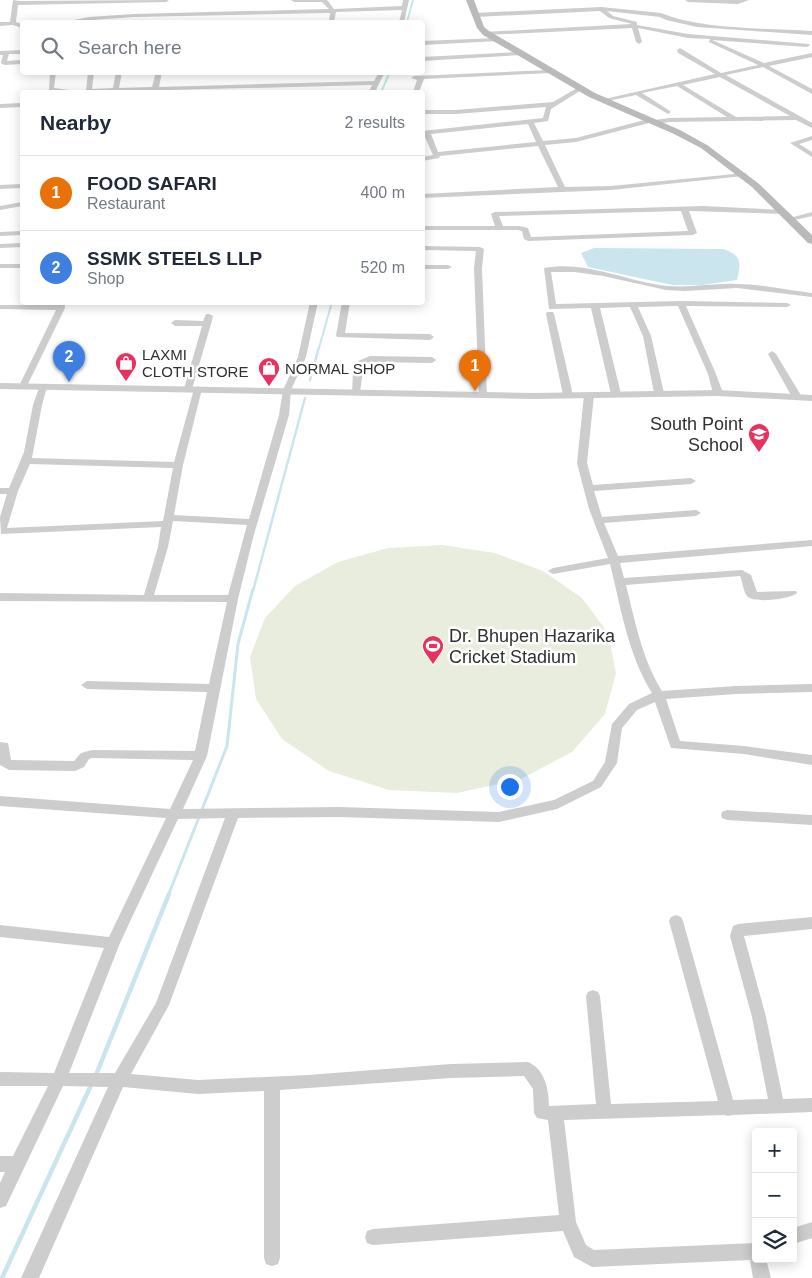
<!DOCTYPE html>
<meta charset="utf-8">
<style>
:root{--surface:#fff;--page:#f2f2f3;--text:#1f2937;--muted:#747a83;--line:#e0e1e3;--accent:#e7315f}
body{margin:0;font-family:Helvetica,sans-serif;background:var(--page);color:var(--text)}
.controls{position:absolute;right:15px;bottom:15px;display:grid;overflow:hidden;border-radius:5px;box-shadow:0 2px 12px #0003}
.controls button{width:45px;height:45px;display:grid;place-items:center;padding:0;border:0;border-bottom:1px solid var(--line);background:var(--surface);color:var(--text);font:25px sans-serif}
.you{position:absolute;left:509px;top:786px;width:18px;height:18px;margin:-12px;border:4px solid #fff;border-radius:50%;background:#1a73e8;box-shadow:0 0 0 8px #1a73e833}
.badge{display:grid;place-items:center;width:32px;height:32px;border-radius:50%;background:var(--accent);color:#fff;font-size:16px;font-weight:700}
.pin{position:absolute;translate:-50% -41px;filter:drop-shadow(0 1px 2px #0008)}
.pin::after{content:'';position:absolute;top:26px;width:18px;height:15px;background:inherit;clip-path:polygon(0 0,100% 0,50% 100%)}
.list{margin:0;padding:0;list-style:none}
h2{display:flex;justify-content:space-between;align-items:center;height:65px;margin:0;padding:0 20px;font-size:21px}
h2 small{font-size:16px;font-weight:400;color:var(--muted)}
.list li{display:grid;grid-template-columns:32px 1fr auto;gap:15px;align-items:center;box-sizing:border-box;height:75px;padding:0 20px;border-top:1px solid var(--line)}
.list b{display:block;font-size:19px;white-space:nowrap}
.list p{margin:0;font-size:16px;white-space:nowrap;color:var(--muted)}
.list em{font-size:16px;font-style:normal;color:var(--muted)}
.icon{flex:none;width:28px;height:28px;fill:none;stroke:currentColor;stroke-width:2;stroke-linecap:round;stroke-linejoin:round}
.map{position:relative;flex:none;width:812px;height:1278px;overflow:hidden}
.search{position:absolute;background:var(--surface);box-shadow:0 2px 12px #0003;left:20px;top:20px;width:405px;height:55px;display:flex;align-items:center;gap:12px;box-sizing:border-box;padding:0 18px;border-radius:5px;color:var(--muted);font-size:19px}
.panel{position:absolute;background:var(--surface);box-shadow:0 2px 12px #0003;left:20px;top:90px;width:405px;height:215px;border-radius:5px}
.map>svg:first-child{display:block}
.green{fill:#e9edde}
.water{fill:#cae5ed}
.lines{fill:none;stroke-linecap:round;stroke-linejoin:round}
.stream-far3{stroke:#cae5ed;stroke-width:2}
.stream-far2{stroke:#cae5ed;stroke-width:2.5}
.stream-far1{stroke:#cae5ed;stroke-width:3}
.stream{stroke:#cae5ed;stroke-width:4.5}
.minor{fill:#cdcdcd;fill-rule:evenodd}
.tertiary{fill:#cdcdcd;fill-rule:evenodd}
.secondary{fill:#bababa;fill-rule:evenodd}
.labels{text-anchor:middle;dominant-baseline:central;stroke-width:5;stroke-linejoin:round;paint-order:stroke}
.far-poi-label{font-size:15px;fill:#303030;stroke:#fff;text-anchor:start}
.poi-label{font-size:18px;fill:#303030;stroke:#fff;text-anchor:end}
</style>
<div class="map">
<svg width="812" height="1278" viewBox="0 0 812 1278">
<rect width="100%" height="100%" fill="#fff"/>
<polygon class="green" points="442,545 495,553 543,571 582,598 608,633 616,673 605,714 572,752 521,779 457,793 389,790 329,771 282,739 256,699 250,657 265,618 295,586 338,562 388,548"/>
<path class="water" d="M594,248L723,249C742,255 741,264 737,280L702,285H672L588,267L581,253Z"/>
<g class="lines">
<g class="stream-far3">
<polyline points="407,22 413,0"/>
<polyline points="381,92 390,72"/>
<polyline points="319,348 332,302"/>
</g>
<g class="stream-far2">
<polyline points="310,380 319,347"/>
<polyline points="253,591 305,398"/>
</g>
<polyline class="stream-far1" points="168,896 227,746 238,644 253,589"/>
<g class="stream">
<polyline points="96,1075 169,894"/>
<polyline points="2,1278 92,1083"/>
</g>
<g class="minor">
<polygon points="13,0 19,1 169,0 166,2 18,5 16,22 22,24 22,28 13,25 0,26 0,22 10,22"/>
<polygon points="291,0 327,0 334,9 402,6 403,0 409,0 404,22 399,22 402,10 336,12 334,22 329,22 330,13 134,17 63,22 89,17 134,14 329,9 322,2 294,2"/>
<polygon points="685,0 749,0 738,4 688,2"/>
<path d="M601,7L661,13C703,30 766,28 812,31V35L697,27L666,20L660,17L607,11L613,16L637,22V25L688,34L809,44L810,45L807,47L712,40L764,63L812,53V57L769,66L812,89V94L763,67L726,75L812,123V128L796,120L669,122L656,124L653,122L576,142L545,145L565,187L611,186L745,173L747,174L743,176L611,190L422,198V194L558,187L538,146L440,156L439,158L422,161V157L433,155L424,135H422V131L543,118L546,107L456,114H422V110H456L553,102L579,87H583V89L551,109L548,121L534,123L543,141L576,138L652,118L655,120L669,118L727,117L677,86L642,93L670,111V113L668,114L636,95L603,102L600,100L715,74L678,53L677,50L680,48L721,73L758,65L709,42L710,39L688,38L638,28L642,42L639,44L636,42L632,28L486,35L484,32L632,24L609,18L600,11L475,17L472,15L475,13ZM720,77L790,116L736,117L683,85ZM528,124L536,142L438,152L431,134Z"/>
<polygon points="497,38 499,41 422,45 422,41"/>
<polygon points="22,50 22,54 9,54 7,61 22,60 22,64 4,65 1,63 3,55 0,55 0,51"/>
<polygon points="519,52 521,53 521,55 422,61 422,57"/>
<polygon points="549,70 552,72 551,73 424,79 419,92 413,92 417,80 411,78 414,76"/>
<polygon points="50,72 56,72 54,88 69,90 69,92 49,91"/>
<polygon points="88,72 94,72 92,89 113,88 116,72 122,72 119,88 152,87 156,72 162,72 159,87 374,81 379,72 385,72 375,92 369,92 372,85 87,92 86,91"/>
<polygon points="22,103 22,107 0,108 0,104"/>
<polygon points="812,136 812,140 799,144 812,152 812,157 790,143"/>
<polygon points="22,184 22,188 0,189 0,185"/>
<polygon points="22,202 22,206 0,210 0,206"/>
<path d="M703,206L784,210L788,212L784,214L689,211L697,233L693,235L528,241L524,239L522,231L518,230H422V226H495L491,214L495,212ZM681,211L688,231L531,237L528,228L519,226H503L499,216Z"/>
<polygon points="812,212 812,216 790,221 786,219"/>
<polygon points="22,231 22,235 0,236 0,232"/>
<polygon points="22,243 22,247 0,248 0,244"/>
<polygon points="422,246 480,247 484,249 482,268 487,397 481,397 479,395 474,268 476,251 422,250"/>
<rect x="0" y="264" width="22" height="4"/>
<polygon points="422,265 448,265 452,267 448,269 422,269"/>
<path d="M544,268C586,260 627,282 668,286C691,288 714,283 736,284C761,284 787,290 812,293V297L737,288L685,291L666,290L603,276L574,272H551L556,304L681,301L787,303L791,305L787,307L686,306L716,374L723,393L718,396L713,393L708,374L678,306L638,307L651,336L664,393L659,396L654,393L643,336L630,307L600,308L621,394L616,397L611,394L591,308L549,309Z"/>
<polygon points="57,302 65,302 65,308 27,386 26,388 20,388 19,386 56,310 0,309 0,305 57,305"/>
<path d="M310,302H318L306,357L291,390L289,415L253,538L238,599L207,756L183,809L339,807L499,812L554,800L593,781L605,762L612,724L629,704L652,693C628,655 621,608 610,564L553,574L548,571L553,568L608,558L589,509L577,463L584,395L589,392L594,395L587,463L593,485L691,478L696,481L691,484L594,491L602,517L696,510L701,513L696,516L604,523L618,556L812,540V546L620,563L624,578L742,570L751,575L757,592L796,591L797,593C791,599 753,604 747,596C743,591 743,582 740,576L626,585C635,621 642,659 662,691L736,686L812,684V692L736,694L666,699L680,741L744,746L812,755V765L744,754L671,748L655,702L637,710L622,728L617,763L601,787L557,809L499,822L339,817L238,818L169,1005L131,1074L198,1080L308,1075L451,1064L528,1062C545,1069 549,1090 549,1106L596,1104L586,996L588,992L593,990L598,992L600,996L611,1104L718,1101L669,921L671,917L676,915L681,917L683,921L733,1100L768,1099L752,1017L730,936L733,926L738,924L812,917V929L744,936L766,1017L783,1099L812,1098V1112L732,1115L728,1116L724,1115L564,1120L576,1222L586,1245L594,1250L756,1243V1259H766L771,1278H753L750,1260L592,1267L574,1257L563,1231L373,1245L367,1243L365,1237L367,1231L373,1229L559,1215L548,1120L537,1118L534,1113L533,1089L524,1076L451,1078L280,1090V1258L278,1264L272,1266L266,1264L264,1258V1091L198,1094L123,1087L39,1278H21L108,1087L63,1086L6,1206L0,1208V1183L5,1172H0V1156H13L48,1086H0V1072L54,1073L104,948L0,937V925L109,937L166,818L0,806V796L170,809L193,760L92,758L89,759L84,767L75,771L9,770L0,765V742L8,743L11,760L74,761L81,753L92,750L195,751L207,692L87,689L81,685L87,681L209,684L227,602L0,601V593L144,595L158,547L161,527L1,534L0,517L7,494H0V488H9L24,452L33,405L40,385H46L47,387L42,405L32,458L174,462L194,389L198,386L202,389L183,465L174,515L249,519L279,415L283,390L298,357ZM30,464L173,468L163,521L7,528L18,491ZM173,521L247,525L228,595H154L168,547ZM225,818L156,1003L115,1073H69L120,943L178,819Z"/>
<polygon points="342,302 350,302 345,333 430,334 434,337 430,340 337,337 336,335"/>
<polygon points="547,312 553,312 554,314 573,395 571,397 565,397 563,395 546,314"/>
<polygon points="206,314 209,314 213,316 211,324 192,389 191,391 185,391 184,389 202,326 175,326 171,323 175,320 203,321"/>
<polygon points="772,351 776,354 802,397 800,399 794,399 792,397 768,354"/>
<polygon points="370,356 432,357 436,360 432,363 371,362 364,364 360,392 358,394 352,394 353,370 356,362"/>
<polygon points="727,810 812,815 812,825 727,820 722,818 721,815 722,812"/>
<polygon points="812,1222 812,1238 793,1244 793,1228"/>
</g>
<polygon class="tertiary" points="0,383 533,393 718,390 812,395 812,401 718,396 533,399 0,389"/>
<polygon class="secondary" points="466,0 474,0 484,27 489,31 595,93 680,130 707,145 758,183 812,235 812,244 808,243 752,187 701,148 674,134 589,97 483,35 477,28"/>
</g>
<defs>
<g id="shop-pin" transform="scale(1.125)"><path d="M0 17L-7.5 6A9.5 9.5 0 1 1 7.5 6Z" fill="#e7315f" stroke="#fff"/><path d="M-5-2.5h2.3a2.7 3.5 0 0 1 5.4 0H5L5.5 6h-11ZM-1.5-2.5h3a1.5 2.3 0 0 0-3 0Z" fill="#fff"/></g>
<g id="school-pin" transform="scale(1.125)"><path d="M0 17L-7.5 6A9.5 9.5 0 1 1 7.5 6Z" fill="#e7315f" stroke="#fff"/><path d="M0-5L7-2L0 1L-7-2ZM-4 1L0 2.5L4 1V4Q0 6-4 4Z" fill="#fff"/></g>
<g id="stadium-pin" transform="scale(1.125)"><path d="M0 17L-7.5 6A9.5 9.5 0 1 1 7.5 6Z" fill="#e7315f" stroke="#fff"/><path d="M0-5a6.5 5 0 1 0 0 10a6.5 5 0 1 0 0-10ZM-3.5-1.8h7v3.6h-7Z" fill="#fff"/></g>
</defs>
<g fill-rule="evenodd">
<use href="#shop-pin" x="126" y="363"/>
<use href="#shop-pin" x="269" y="368"/>
<use href="#school-pin" x="759" y="434"/>
<use href="#stadium-pin" x="433" y="646"/>
</g>
<g class="labels">
<g class="far-poi-label">
<text x="142" y="354">LAXMI<tspan x="142" dy="17">CLOTH STORE</tspan></text>
<text x="285" y="368">NORMAL SHOP</text>
</g>
<g class="poi-label">
<text x="743" y="424">South Point<tspan x="743" dy="21">School</tspan></text>
<text x="449" y="636" text-anchor="start">Dr. Bhupen Hazarika<tspan x="449" dy="21">Cricket Stadium</tspan></text>
</g>
</g>
</svg>
<div class="controls">
<button>+</button>
<button>−</button>
<button><svg class="icon" aria-label="layers" viewBox="0 0 24 24"><path d="M12 4l9 5-9 5-9-5zM3 14l9 5 9-5"/></svg></button>
</div>
<div class="you"></div>
<div class="pin badge" style="left:475px;top:391px;background:#e8710a">1</div>
<div class="pin badge" style="left:69px;top:382px;background:#3f7fe0">2</div>
<div class="search"><svg class="icon" aria-label="search" viewBox="0 0 24 24"><circle cx="10" cy="10" r="6"/><path d="M15 15l6 6"/></svg>Search here</div>
<section class="panel">
<h2>Nearby<small>2 results</small></h2>
<ul class="list">
<li><span class="badge" style="background:#e8710a">1</span><div><b>FOOD SAFARI</b><p>Restaurant</p></div><em>400 m</em></li>
<li><span class="badge" style="background:#3f7fe0">2</span><div><b>SSMK STEELS LLP</b><p>Shop</p></div><em>520 m</em></li>
</ul>
</section>
</div>
